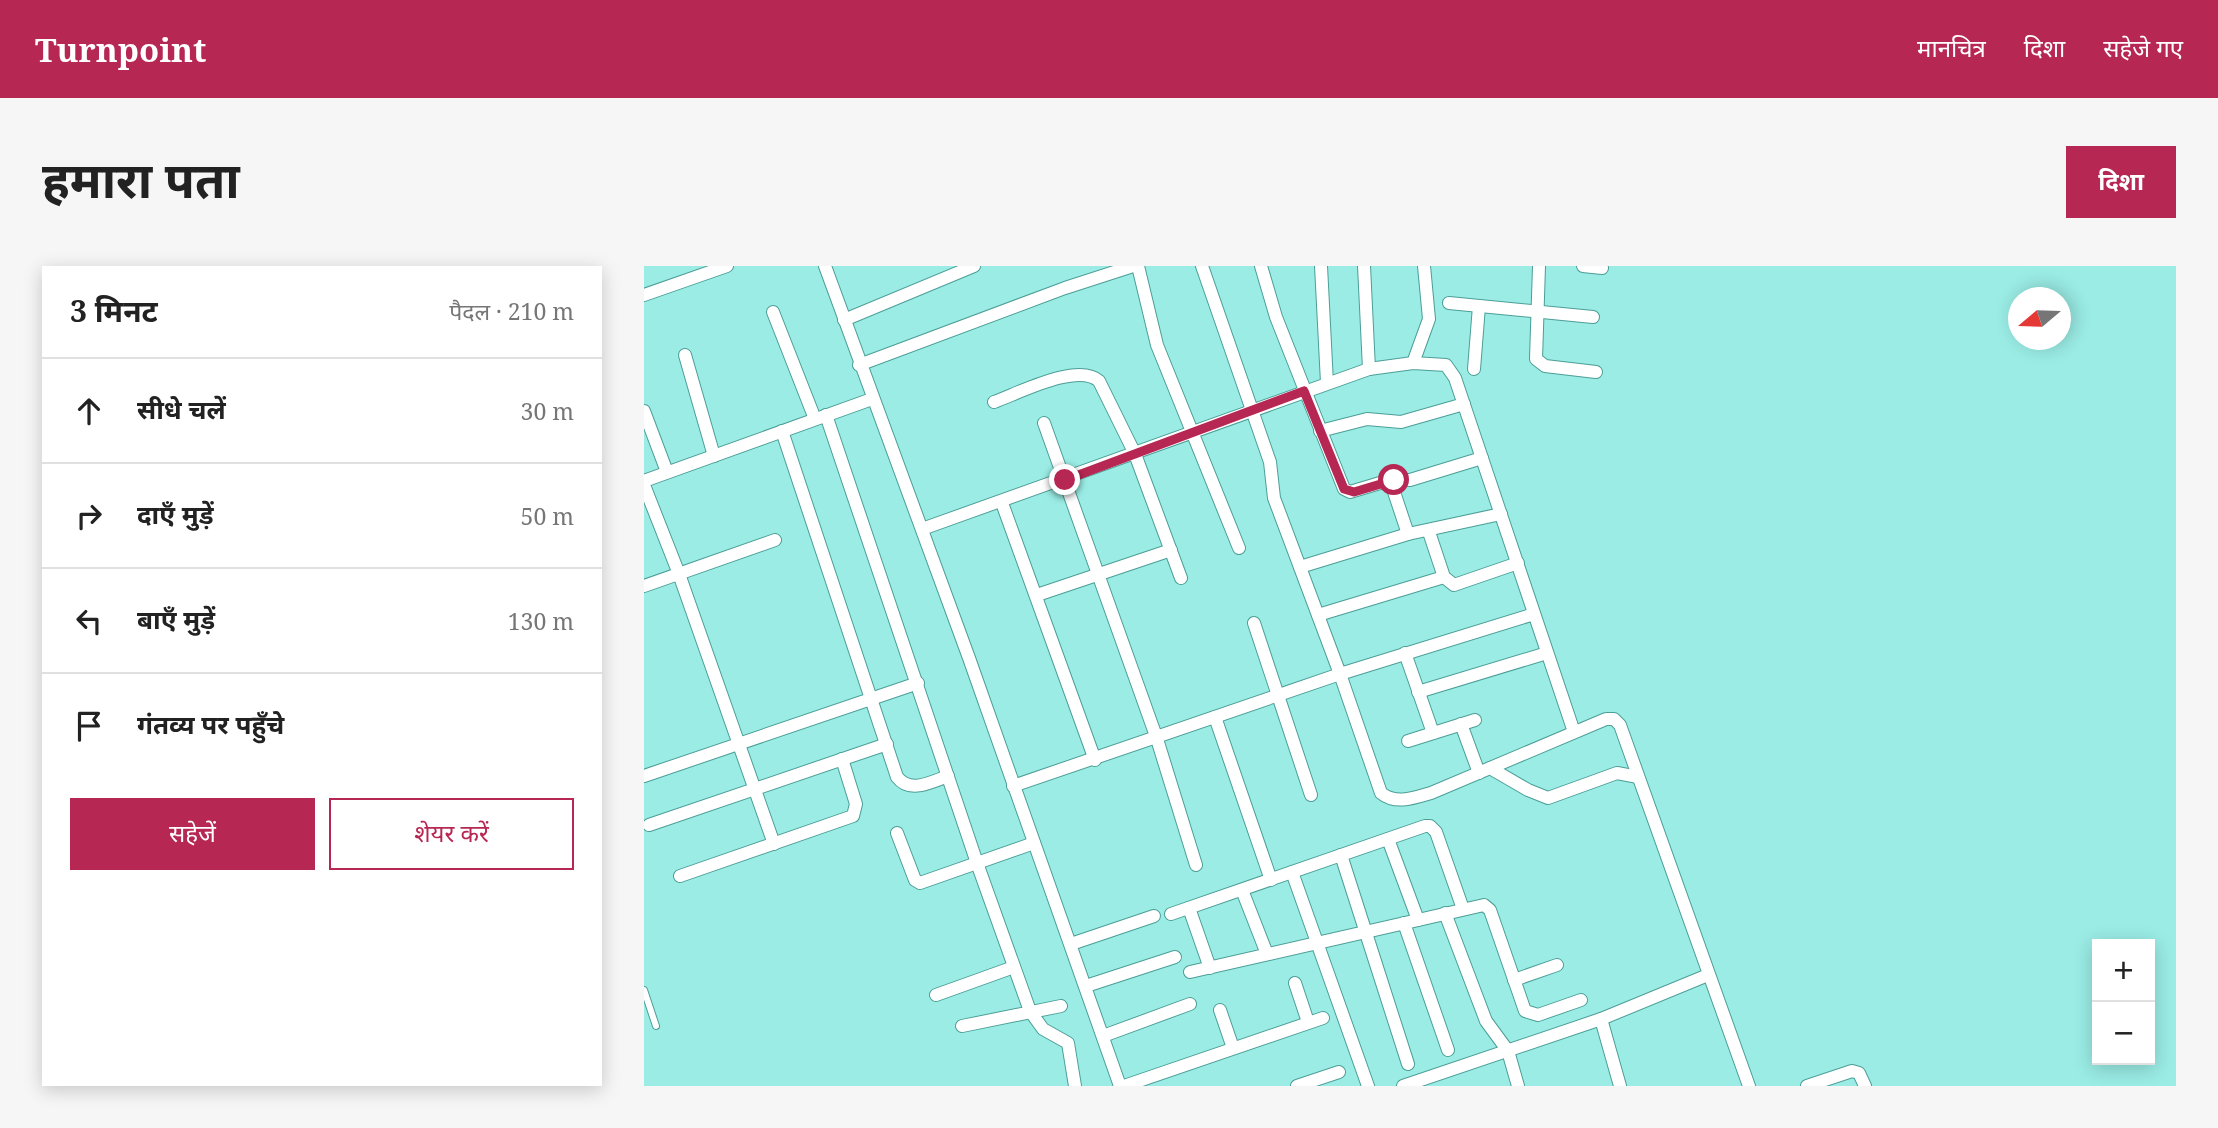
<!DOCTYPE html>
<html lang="hi">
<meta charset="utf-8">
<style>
:root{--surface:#fff;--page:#f6f6f6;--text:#222;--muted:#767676;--line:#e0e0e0;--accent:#b72754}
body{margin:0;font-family:"Noto Serif","Noto Sans Devanagari",serif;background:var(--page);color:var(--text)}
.controls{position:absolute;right:21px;bottom:21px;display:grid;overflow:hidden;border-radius:0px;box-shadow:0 4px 18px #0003}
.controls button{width:63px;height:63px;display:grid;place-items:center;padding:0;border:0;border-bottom:2px solid var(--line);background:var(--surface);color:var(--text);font:35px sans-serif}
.compass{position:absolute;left:1364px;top:21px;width:63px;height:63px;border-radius:50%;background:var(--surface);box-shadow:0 4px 18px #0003;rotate:251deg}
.stop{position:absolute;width:21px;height:21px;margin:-16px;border:5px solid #b72754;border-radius:50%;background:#fff}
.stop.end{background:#b72754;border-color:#fff;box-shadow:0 2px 7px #0008}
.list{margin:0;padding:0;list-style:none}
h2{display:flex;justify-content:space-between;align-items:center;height:91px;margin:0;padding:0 28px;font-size:30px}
h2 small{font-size:23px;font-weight:400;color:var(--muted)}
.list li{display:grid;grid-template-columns:46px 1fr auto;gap:21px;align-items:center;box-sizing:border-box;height:105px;padding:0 28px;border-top:2px solid var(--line)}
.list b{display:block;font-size:26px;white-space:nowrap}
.list em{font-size:23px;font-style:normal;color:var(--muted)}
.actions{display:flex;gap:14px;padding:21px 28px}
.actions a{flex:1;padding:16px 0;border:2px solid var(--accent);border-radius:0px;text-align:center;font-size:24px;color:var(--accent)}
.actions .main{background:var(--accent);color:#fff}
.icon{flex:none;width:38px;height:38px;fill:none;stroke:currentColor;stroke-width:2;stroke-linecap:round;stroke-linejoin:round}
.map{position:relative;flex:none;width:1532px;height:820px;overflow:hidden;border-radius:0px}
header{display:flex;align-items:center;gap:42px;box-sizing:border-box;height:98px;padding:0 35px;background:var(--accent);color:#fff}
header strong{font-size:33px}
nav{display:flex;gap:38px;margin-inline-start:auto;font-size:24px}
.intro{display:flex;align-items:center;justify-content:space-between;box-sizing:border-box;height:168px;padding:0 42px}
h1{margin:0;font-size:49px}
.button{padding:18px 32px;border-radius:0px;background:var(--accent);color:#fff;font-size:24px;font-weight:700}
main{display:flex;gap:42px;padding:0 42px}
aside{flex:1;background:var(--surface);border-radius:0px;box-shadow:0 4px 18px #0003}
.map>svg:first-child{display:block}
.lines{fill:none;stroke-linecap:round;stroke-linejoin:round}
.lane-casing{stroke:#4c9e97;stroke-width:8}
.street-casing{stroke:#4c9e97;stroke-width:14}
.lane{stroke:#fff;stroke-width:6}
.street{stroke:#fff;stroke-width:12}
.route{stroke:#b72754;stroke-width:9}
</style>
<header>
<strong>Turnpoint</strong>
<nav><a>मानचित्र</a><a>दिशा</a><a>सहेजे गए</a></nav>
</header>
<div class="intro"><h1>हमारा पता</h1><a class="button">दिशा</a></div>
<main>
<aside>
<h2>3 मिनट<small>पैदल · 210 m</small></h2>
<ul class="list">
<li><svg class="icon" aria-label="ahead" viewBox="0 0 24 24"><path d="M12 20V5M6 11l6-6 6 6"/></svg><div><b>सीधे चलें</b></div><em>30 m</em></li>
<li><svg class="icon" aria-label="right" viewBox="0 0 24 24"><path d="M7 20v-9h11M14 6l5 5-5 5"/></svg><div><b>दाएँ मुड़ें</b></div><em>50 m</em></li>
<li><svg class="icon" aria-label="left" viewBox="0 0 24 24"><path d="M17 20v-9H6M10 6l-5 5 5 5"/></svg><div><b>बाएँ मुड़ें</b></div><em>130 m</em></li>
<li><svg class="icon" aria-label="arrive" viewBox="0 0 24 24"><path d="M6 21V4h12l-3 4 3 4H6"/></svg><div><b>गंतव्य पर पहुँचे</b></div></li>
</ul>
<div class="actions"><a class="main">सहेजें</a><a>शेयर करें</a></div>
</aside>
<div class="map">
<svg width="1532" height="820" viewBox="0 0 1532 820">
<rect width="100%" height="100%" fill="#9aece5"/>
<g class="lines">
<g class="lane-casing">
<polyline id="lane" points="0,724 12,760"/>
</g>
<g class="street-casing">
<g id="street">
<polyline points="181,0 325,392 476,820"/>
<polyline points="494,0 513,79 595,282"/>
<path d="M558,0L626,196L630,232L696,408L737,527C752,539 770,532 787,527L962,453H970L976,459L1105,820"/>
<polyline points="617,0 632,51 700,223 706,226 746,214 766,214 838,192"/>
<polyline points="677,0 683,117"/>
<polyline points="720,0 725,103"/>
<polyline points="895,0 892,93 901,100 952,106"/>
<polyline points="939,0 958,2"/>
<polyline points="0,29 83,0"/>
<polyline points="805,37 949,51"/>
<polyline points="129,46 171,153"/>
<polyline points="200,54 330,0"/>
<polyline points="41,89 70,190"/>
<polyline points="769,97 785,53 780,0"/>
<polyline points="215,99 421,22 489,0"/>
<polyline points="830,103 835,40"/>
<path d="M350,136C375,127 434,96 455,115L491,188L537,312"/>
<polyline points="0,145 23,206"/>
<polyline points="182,149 333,597 386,745 399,763 424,777 431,820"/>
<polyline points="400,157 513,473 552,599"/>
<path d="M138,165L253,511C266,528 287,516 304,510"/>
<polyline points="676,165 723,153 757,156 820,138"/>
<polyline points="746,214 764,268"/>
<polyline points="0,215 228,133"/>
<polyline points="0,219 35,308 130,578"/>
<polyline points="358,237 451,494"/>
<polyline points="278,263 725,103 769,97 802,99 811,112 930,466"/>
<polyline points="785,266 800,311 810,319 874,297"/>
<polyline points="656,301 764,268 857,248"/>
<polyline points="0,320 131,274"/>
<polyline points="393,329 527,284"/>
<polyline points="674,349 800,311"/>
<polyline points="610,357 667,529"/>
<polyline points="761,387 789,467"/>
<polyline points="774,426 903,387"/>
<polyline points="571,451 627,614"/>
<polyline points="817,458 835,507"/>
<polyline points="764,475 831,454"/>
<polyline points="846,502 884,524 904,532 973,507 994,511"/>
<polyline points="0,510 274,417"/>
<polyline points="369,520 696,408 890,348"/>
<polyline points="5,559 243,478"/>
<polyline points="253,567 271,614 276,617 390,577"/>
<polyline points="744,573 774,654"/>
<polyline points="697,589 764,798"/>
<polyline points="648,606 724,820"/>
<polyline points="36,610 209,550 212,538 198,493"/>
<polyline points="598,624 623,688"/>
<polyline points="545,642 566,702"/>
<polyline points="801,647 842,755 864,785 874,820"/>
<polyline points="527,648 781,560 786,560 792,566 819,643"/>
<polyline points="760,657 804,784"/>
<polyline points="427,678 510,650"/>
<polyline points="546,706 840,639 846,644 881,745 894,749 937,734"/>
<polyline points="870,714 913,699"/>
<polyline points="651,717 664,756"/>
<polyline points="442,720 531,691"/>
<polyline points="292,729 370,701"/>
<polyline points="576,744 589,782"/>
<polyline points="957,753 976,820"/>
<polyline points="318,760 417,740"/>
<polyline points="459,770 546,738"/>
<polyline points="480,820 679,752"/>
<polyline points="653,820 695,806"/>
<polyline points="759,820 957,753 1064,709"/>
<polyline points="1163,820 1208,805 1215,807 1221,820"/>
</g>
</g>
<use href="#lane" class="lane"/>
<use href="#street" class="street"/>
</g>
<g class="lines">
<polyline class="route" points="421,214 660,125 700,223 710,226 750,214"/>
</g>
</svg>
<div class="controls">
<button>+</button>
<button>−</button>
</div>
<svg class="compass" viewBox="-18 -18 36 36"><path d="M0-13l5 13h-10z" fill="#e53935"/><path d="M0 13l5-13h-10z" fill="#767676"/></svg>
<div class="stop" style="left:750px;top:214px"></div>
<div class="stop end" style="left:421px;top:214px"></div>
</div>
</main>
